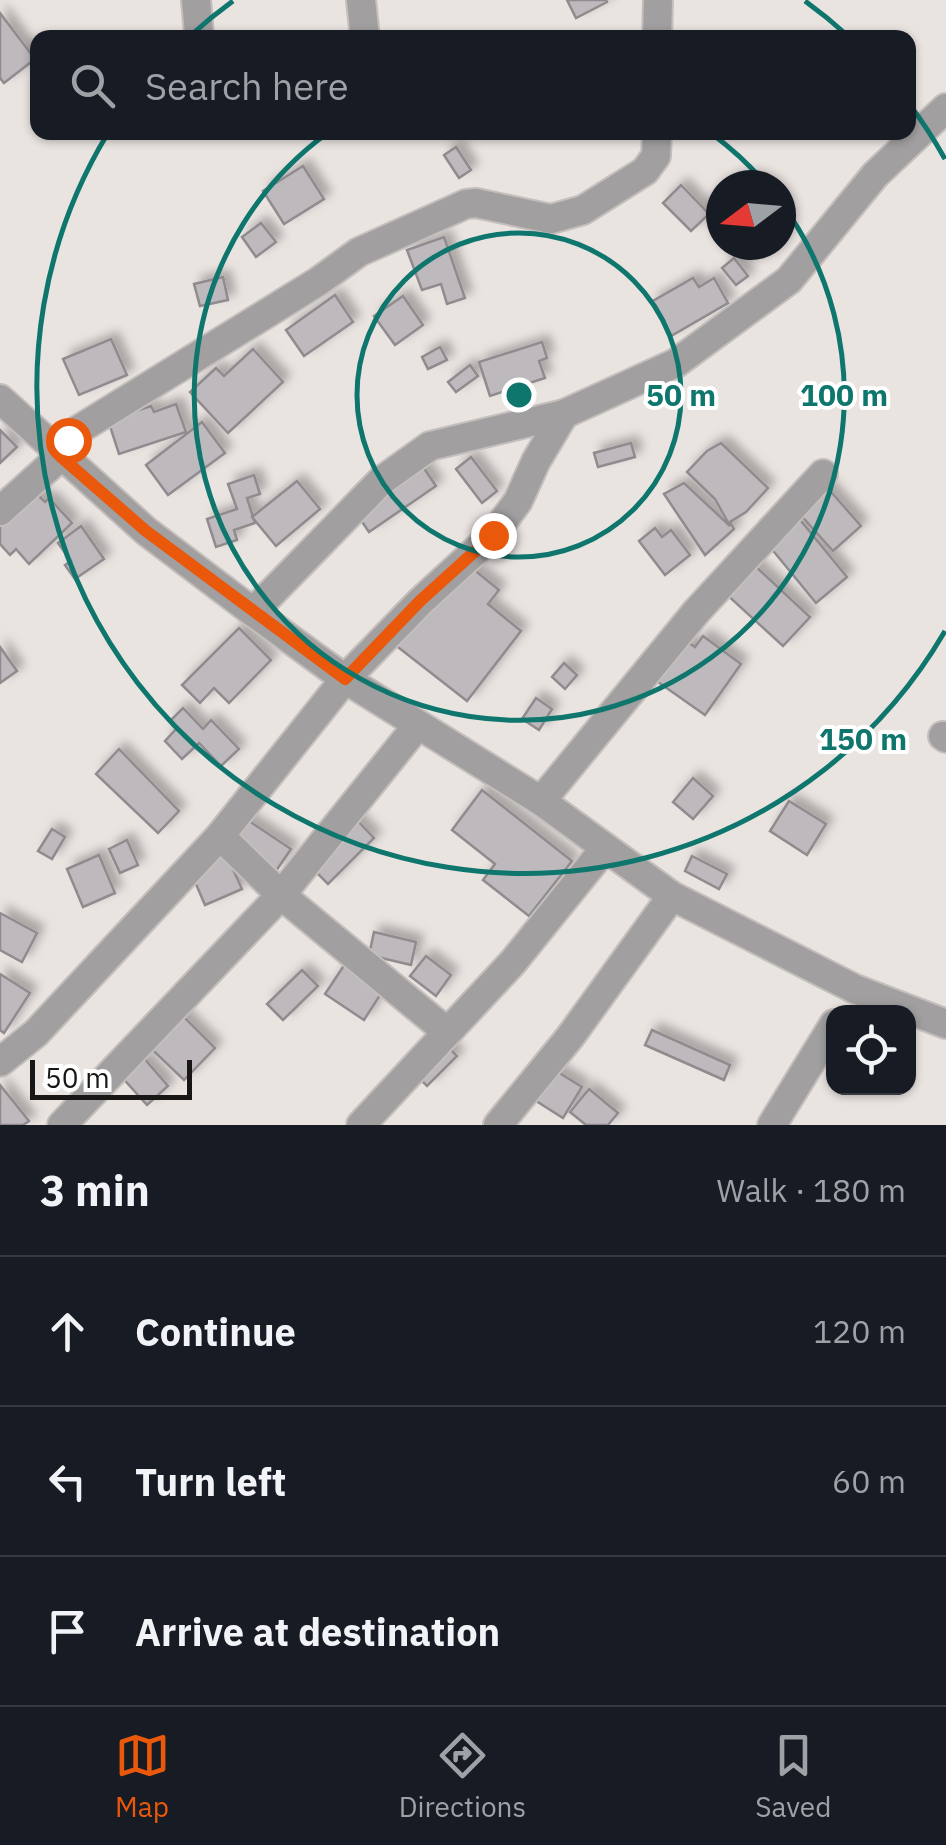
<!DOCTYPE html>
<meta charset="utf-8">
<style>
:root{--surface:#171b24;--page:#20242c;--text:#f1f3f6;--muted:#9ea1a6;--line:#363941;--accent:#ea580c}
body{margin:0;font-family:"IBM Plex Sans",sans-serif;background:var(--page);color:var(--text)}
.controls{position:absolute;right:30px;bottom:30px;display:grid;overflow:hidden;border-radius:20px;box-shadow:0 2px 8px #0004}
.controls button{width:90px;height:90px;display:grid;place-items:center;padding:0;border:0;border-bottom:2px solid var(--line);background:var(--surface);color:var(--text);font:50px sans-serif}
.compass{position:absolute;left:706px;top:170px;width:90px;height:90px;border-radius:50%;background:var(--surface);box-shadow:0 2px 8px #0004;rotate:254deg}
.scale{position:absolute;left:30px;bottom:25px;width:162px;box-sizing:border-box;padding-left:10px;border:5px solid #191716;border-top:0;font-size:28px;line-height:35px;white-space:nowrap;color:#191716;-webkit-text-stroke:8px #fff;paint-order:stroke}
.stop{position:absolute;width:30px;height:30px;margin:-22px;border:8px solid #ea580c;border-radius:50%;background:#fff}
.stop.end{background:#ea580c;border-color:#fff;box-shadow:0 2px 10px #0008}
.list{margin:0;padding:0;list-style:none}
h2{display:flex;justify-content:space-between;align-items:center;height:130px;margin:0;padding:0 40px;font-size:42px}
h2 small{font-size:32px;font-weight:400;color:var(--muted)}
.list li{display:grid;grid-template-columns:65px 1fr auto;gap:30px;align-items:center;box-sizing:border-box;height:150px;padding:0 40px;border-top:2px solid var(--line)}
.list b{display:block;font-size:38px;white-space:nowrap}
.list em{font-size:32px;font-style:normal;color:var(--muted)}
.icon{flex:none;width:55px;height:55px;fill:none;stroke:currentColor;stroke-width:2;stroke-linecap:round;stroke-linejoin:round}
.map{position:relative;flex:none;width:946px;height:1125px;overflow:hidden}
.search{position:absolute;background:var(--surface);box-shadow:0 2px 8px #0004;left:30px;right:30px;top:30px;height:110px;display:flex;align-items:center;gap:25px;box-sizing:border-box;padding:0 35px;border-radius:20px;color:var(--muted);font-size:38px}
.sheet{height:580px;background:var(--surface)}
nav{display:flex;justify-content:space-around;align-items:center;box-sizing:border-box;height:140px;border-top:2px solid var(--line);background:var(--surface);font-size:28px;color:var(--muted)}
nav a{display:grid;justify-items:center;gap:5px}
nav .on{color:var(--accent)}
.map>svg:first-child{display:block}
.building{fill:#beb9bd;stroke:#8f8b8f;stroke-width:2.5;filter:url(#shadow)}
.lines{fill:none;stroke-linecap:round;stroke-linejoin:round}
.minor-casing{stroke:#c4bfbc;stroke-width:32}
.minor{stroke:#a19fa0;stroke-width:28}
.route{stroke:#ea580c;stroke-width:12}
.ring{fill:none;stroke:#0f766e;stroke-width:5}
.centre{fill:#0f766e;stroke:#fff;stroke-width:5}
.ring-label{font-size:30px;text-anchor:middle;font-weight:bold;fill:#0f766e;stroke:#fff;stroke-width:8;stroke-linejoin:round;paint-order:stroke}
</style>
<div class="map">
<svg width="946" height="1125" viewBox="0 0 946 1125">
<defs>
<filter id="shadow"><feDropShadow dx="7" dy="-7" stdDeviation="5" flood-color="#0004"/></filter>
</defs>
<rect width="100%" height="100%" fill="#eae4e1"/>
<g class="building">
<polygon points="567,0 606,0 607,2 576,18"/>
<polygon points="0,13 35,59 4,83 0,78"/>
<polygon points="456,147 471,170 459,178 444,155"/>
<polygon points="303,166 324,199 284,224 263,191"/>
<polygon points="681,185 709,214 691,231 663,203"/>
<polygon points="261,223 276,242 256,257 242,237"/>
<polygon points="444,237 465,298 447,304 441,284 422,290 407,250"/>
<polygon points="734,258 748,276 736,285 722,268"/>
<polygon points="223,277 228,300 200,306 194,284"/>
<polygon points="693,278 699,287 714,278 728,303 671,336 651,302"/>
<polygon points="335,295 353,322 304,356 286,330"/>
<polygon points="403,296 423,325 395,345 374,316"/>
<polygon points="111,339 127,375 79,395 63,359"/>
<polygon points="542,342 547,358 539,361 545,378 490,396 479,362"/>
<polygon points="440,347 447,360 428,369 422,357"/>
<polygon points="253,349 283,382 228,433 190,392 216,368 224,376"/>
<polygon points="470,365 478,376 456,392 448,382"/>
<polygon points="176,404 186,432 119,454 108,420 151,406 154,412"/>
<polygon points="202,422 225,453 168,495 146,465"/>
<polygon points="0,430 17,447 0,463"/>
<polygon points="631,443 635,457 598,467 594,453"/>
<polygon points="721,443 768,488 746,512 730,522 734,529 705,555 664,494 684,483 730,526 715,499 687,472 707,451"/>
<polygon points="471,457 497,491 482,503 456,469"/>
<polygon points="417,458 436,486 369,532 350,504"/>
<polygon points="254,475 260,494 247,498 255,523 234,530 237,540 216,547 207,519 237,509 228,484"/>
<polygon points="297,481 320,509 276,546 252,517"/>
<polygon points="825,485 861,526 833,551 797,511"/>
<polygon points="35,492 45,502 49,498 72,523 29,564 16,549 10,555 0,544 0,525"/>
<polygon points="792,510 847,577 816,603 761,536"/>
<polygon points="81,526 104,559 75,579 65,565 71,561 58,543"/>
<polygon points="655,528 662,537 671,530 690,555 665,575 639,541"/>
<polygon points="461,559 499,590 488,604 521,631 467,701 394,644"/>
<polygon points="752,563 810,617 783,646 725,593"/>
<polygon points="239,628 271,660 229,703 214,688 200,703 182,685"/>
<polygon points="703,636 741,664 705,715 658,682 686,641 695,647"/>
<polygon points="0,647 17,671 0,683"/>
<polygon points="564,663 577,675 565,689 552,677"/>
<polygon points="536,698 552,709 539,730 522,719"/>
<polygon points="183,708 203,729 211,720 239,749 221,766 199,743 182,759 165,741 177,728 170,721"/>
<polygon points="119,749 179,811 158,833 96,774"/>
<polygon points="693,778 713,796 693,819 673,802"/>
<polygon points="482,790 572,861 529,916 483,880 495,864 452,830"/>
<polygon points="789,801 826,824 807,855 770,831"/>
<polygon points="348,811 374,838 328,884 301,857"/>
<polygon points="240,815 291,849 276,871 226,836"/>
<polygon points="52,829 65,837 52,859 38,851"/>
<polygon points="127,840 138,865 120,873 109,849"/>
<polygon points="222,845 242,889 205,905 186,861"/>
<polygon points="99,855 115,893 83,907 67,869"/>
<polygon points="692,856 727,874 719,889 685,871"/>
<polygon points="0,913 37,933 22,962 0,950"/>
<polygon points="374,932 416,942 411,965 369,955"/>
<polygon points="426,956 451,975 436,996 410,976"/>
<polygon points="345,964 384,989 364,1020 325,994"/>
<polygon points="302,970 318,986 283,1020 267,1004"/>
<polygon points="0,974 30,993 4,1033 0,1030"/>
<polygon points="173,1006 215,1048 184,1080 141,1039"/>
<polygon points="652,1030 730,1065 724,1080 645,1045"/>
<polygon points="442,1041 457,1056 427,1086 412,1071"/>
<polygon points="142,1056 168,1086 147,1105 120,1075"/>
<polygon points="548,1066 582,1087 563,1118 530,1097"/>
<polygon points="0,1085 29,1121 23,1125 0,1125"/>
<polygon points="589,1089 618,1113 608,1125 586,1125 570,1112"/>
</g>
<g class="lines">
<g class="minor-casing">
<g id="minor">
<polyline points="196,0 199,34"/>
<polyline points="361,0 365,38"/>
<polyline points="657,38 658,0"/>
<polyline points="0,399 146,531 253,612 345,679 541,801 672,896 855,989 946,1024"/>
<polyline points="0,511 61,456 68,440 78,430 319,281 359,252 466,204 476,203 551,219 583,210 645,171 656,156 657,132"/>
<polyline points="253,612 381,481 430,446 564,414 676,363 789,280 875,175 946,108"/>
<polyline points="943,736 946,738"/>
<polyline points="541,801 697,611 823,474"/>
<polyline points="220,836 281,895 446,1031"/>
<polyline points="0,1062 36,1033 220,836 345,679 421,601 493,535 518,501 536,461 564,414"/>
<polyline points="62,1125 281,895 417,726"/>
<polyline points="361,1125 513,962 605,848"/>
<polyline points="498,1125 570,1037 672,896"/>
<polyline points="772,1125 834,1024"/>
</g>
</g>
<use href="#minor" class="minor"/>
</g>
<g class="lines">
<polyline class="route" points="68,440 60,456 146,531 345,679 420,601 493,535"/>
</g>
<g class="ring">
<circle cx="519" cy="395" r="162"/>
<path d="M712 134A325 325 0 0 1 766 184M782 204A325 325 0 1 1 326 134"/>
<path d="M945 631A487 487 0 1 1 108 133M190 36A487 487 0 0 1 233 1M805 1A487 487 0 0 1 848 36M910 105A487 487 0 0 1 945 159"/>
</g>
<circle cx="519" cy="395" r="15" class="centre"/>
<g class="ring-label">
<text x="681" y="406">50 m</text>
<text x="844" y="406">100 m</text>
<text x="863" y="750">150 m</text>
</g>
</svg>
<div class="controls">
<button><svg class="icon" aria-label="locate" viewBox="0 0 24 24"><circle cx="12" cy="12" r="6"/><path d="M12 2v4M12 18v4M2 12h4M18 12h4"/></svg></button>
</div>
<svg class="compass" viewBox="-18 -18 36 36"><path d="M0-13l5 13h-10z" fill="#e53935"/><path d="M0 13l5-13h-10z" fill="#9ea1a6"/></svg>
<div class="scale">50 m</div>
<div class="stop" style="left:68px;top:440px"></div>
<div class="stop end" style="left:493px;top:535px"></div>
<div class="search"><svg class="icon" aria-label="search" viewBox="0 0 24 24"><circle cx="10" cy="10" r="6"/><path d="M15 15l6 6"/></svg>Search here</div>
</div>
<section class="sheet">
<h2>3 min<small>Walk · 180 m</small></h2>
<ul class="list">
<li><svg class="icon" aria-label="ahead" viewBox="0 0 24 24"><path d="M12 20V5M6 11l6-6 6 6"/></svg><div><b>Continue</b></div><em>120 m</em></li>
<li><svg class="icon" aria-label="left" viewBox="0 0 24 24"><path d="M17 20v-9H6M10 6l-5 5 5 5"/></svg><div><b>Turn left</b></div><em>60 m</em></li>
<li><svg class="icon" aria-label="arrive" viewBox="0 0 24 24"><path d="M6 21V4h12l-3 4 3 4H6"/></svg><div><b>Arrive at destination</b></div></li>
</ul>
</section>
<nav>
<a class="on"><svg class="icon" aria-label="map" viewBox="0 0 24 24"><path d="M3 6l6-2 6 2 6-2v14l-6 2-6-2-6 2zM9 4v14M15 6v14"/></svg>Map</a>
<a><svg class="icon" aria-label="directions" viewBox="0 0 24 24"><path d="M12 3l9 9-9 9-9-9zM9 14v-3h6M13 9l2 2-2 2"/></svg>Directions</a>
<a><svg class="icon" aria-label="saved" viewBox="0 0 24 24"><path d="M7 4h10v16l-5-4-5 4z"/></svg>Saved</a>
</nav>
